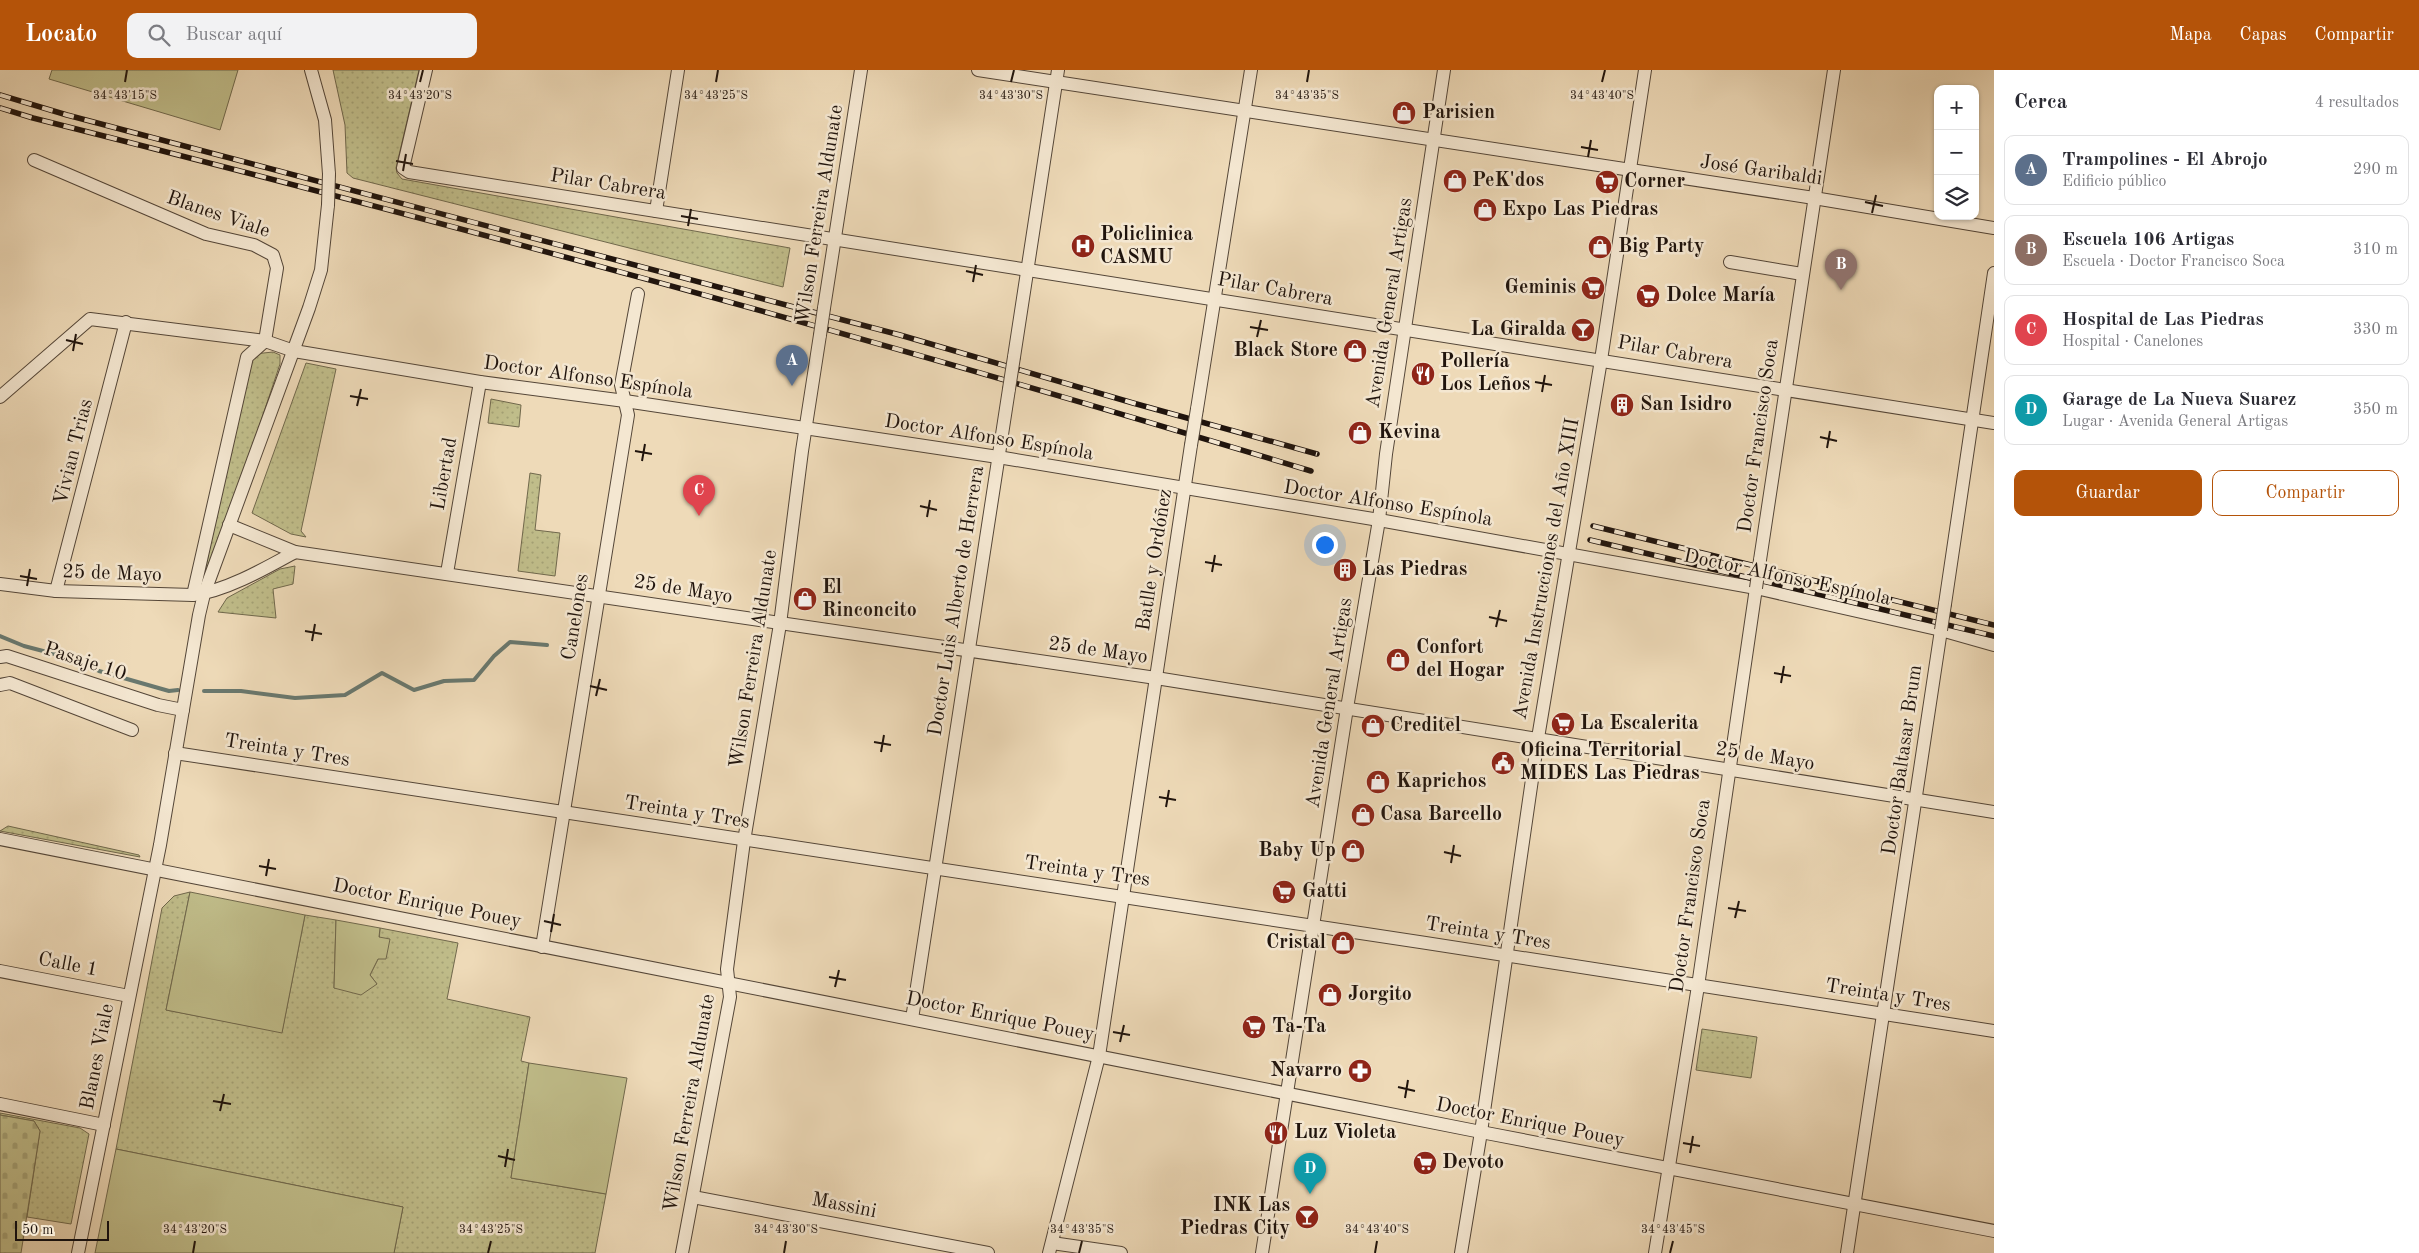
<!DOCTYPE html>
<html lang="es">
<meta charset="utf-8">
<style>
:root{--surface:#fff;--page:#f2f2f3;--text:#2b2b33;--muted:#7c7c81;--line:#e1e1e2;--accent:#b45309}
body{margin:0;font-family:"Old Standard TT",serif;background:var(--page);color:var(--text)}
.controls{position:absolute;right:15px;top:15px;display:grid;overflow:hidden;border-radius:10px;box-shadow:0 1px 4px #0004}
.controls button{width:45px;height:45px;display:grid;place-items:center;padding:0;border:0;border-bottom:1px solid var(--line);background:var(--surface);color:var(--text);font:25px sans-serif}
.scale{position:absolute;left:15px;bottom:12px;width:94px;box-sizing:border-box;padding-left:5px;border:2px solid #20140d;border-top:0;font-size:14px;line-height:18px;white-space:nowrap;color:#20140d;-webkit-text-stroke:4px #f4e7d1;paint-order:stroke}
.you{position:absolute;left:1324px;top:474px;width:18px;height:18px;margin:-12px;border:4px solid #fff;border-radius:50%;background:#1a73e8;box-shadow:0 0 0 8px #1a73e833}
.badge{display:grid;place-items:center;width:32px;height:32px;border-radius:50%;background:var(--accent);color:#fff;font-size:16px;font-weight:700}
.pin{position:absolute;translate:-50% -41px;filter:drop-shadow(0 1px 2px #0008)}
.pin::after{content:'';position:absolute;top:26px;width:18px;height:15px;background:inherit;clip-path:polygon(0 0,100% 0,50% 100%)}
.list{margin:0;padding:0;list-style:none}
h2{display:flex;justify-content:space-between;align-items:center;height:65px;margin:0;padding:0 20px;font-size:21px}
h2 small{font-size:16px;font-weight:400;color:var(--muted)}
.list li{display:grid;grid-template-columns:32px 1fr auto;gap:15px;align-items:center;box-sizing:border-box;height:70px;margin:0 10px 10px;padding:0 10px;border:1px solid var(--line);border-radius:10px}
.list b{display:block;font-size:19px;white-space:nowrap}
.list p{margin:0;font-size:16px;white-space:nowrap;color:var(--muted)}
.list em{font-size:16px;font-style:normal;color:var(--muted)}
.actions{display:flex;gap:10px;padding:15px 20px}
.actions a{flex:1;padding:11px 0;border:1px solid var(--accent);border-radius:10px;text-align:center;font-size:18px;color:var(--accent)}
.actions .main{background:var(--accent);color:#fff}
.icon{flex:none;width:28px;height:28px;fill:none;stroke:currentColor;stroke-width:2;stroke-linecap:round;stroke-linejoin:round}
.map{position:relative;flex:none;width:1994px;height:1183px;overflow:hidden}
header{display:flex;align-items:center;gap:30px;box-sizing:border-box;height:70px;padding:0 25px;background:var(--accent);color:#fff}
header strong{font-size:24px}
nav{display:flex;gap:28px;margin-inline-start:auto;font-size:18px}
.search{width:350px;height:45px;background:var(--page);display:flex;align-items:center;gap:12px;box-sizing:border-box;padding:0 18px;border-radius:10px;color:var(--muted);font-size:19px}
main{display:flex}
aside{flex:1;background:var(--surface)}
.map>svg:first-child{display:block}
.grass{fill:url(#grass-dots);stroke:#70684c}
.cemetery{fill:url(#cemetery-stones);stroke:#70684c}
.pitch{fill:#c0bd8a;stroke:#70684c}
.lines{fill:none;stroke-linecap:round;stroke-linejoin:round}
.stream{stroke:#69786e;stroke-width:4}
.minor-casing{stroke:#544638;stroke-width:14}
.minor{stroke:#f4e7d1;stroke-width:12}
.rail-casing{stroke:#20140d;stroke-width:5.5}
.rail{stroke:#f4e7d1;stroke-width:4;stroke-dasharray:11;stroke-linecap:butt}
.minor-bridge-casing{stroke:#544638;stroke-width:14;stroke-linecap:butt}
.minor-bridge{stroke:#f4e7d1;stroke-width:12}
.ticks{fill:none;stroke:#20140d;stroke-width:2}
.labels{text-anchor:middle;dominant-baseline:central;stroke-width:5;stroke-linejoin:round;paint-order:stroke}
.poi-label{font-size:20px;font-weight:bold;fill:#20140d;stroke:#f4e7d1;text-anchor:start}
.street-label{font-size:20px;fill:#20140d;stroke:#f4e7d1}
.ticks-label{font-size:12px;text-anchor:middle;fill:#20140d;stroke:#f4e7d1;stroke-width:5;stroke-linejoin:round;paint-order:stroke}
</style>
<header>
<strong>Locato</strong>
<div class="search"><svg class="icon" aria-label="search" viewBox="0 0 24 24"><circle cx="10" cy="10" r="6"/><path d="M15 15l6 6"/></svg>Buscar aquí</div>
<nav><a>Mapa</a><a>Capas</a><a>Compartir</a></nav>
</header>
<main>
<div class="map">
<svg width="1994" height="1183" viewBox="0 0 1994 1183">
<defs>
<pattern id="grass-dots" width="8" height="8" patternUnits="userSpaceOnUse" patternTransform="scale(1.25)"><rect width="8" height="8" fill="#c0bd8a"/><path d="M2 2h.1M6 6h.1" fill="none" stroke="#a5a276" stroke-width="1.8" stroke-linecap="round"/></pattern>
<pattern id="cemetery-stones" width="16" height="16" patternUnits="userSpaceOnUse" patternTransform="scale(1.25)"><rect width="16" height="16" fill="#c0bd8a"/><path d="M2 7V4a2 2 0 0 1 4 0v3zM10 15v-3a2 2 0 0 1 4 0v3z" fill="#a5a276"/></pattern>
</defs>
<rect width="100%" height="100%" fill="#eedab8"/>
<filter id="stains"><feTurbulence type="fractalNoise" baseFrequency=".004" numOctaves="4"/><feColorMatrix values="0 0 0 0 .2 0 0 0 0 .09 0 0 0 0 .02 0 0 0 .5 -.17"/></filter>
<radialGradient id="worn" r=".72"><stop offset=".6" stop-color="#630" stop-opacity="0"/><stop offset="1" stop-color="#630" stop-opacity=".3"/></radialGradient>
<g class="grass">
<polygon points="333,0 419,0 396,98 397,103 402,109 790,178 783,217 353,108 347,103 345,55"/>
<polygon points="273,282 280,285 280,294 210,503 203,511 248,292 254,284"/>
<polygon points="306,293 336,299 301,461 306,467 291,464 252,443"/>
<polygon points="491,329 521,335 519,357 488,353"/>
<polygon points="530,403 541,405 535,460 560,463 555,506 518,501"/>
<polygon points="295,496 293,514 273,519 276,548 218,542 227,528 280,499"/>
<polygon points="8,756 139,785 140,787 0,761"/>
<polygon points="190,822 166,940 282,962 305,845 336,850 334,918 377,914 370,905 378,889 380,858 458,873 447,929 530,947 521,991 529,993 511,1108 606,1124 595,1183 394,1183 403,1137 116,1079 162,838 174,826"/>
<polygon points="1702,959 1757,967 1751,1008 1696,1000"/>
<polygon points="0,1043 80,1058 89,1064 71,1154 27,1147 40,1061 34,1051 0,1045"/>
</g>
<polygon class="cemetery" points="0,1045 34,1051 40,1061 21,1183 0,1183"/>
<g class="pitch">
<polygon points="52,0 238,0 220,60 49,9"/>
<polygon points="190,822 305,845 282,963 166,940"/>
<polygon points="336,850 380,858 379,867 390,869 386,889 378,889 370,905 377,914 361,925 334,918"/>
<polygon points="529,993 627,1008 606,1124 511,1108"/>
<polygon points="116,1079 403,1137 394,1183 95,1183"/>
</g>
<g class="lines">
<g class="stream">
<polyline points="0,566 24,576 66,587 99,601 169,621 178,620"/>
<polyline points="204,621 241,621 295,628 345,625 382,603 414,620 444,611 474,610 494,586 510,572 547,575"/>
</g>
<g class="minor-casing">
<g id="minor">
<polyline points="311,0 325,50 329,104"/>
<polyline points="426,0 403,98 409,102 1994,353"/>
<polyline points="978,0 1814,128 1994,158"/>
<path d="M34,90L206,164L254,175L273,185L277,198L265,271L247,287L193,525C226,521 266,498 295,482"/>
<polyline points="656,141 678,0"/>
<polyline points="1730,192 1802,204"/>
<polyline points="824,238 861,0"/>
<polyline points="1014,287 1058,0"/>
<polyline points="0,327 90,249 265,271 294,281 480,312 625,331 998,387 1379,450 1756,518 1941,560 1994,575"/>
<polyline points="1197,339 1251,0"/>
<polyline points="229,455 295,482 1156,608 1994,742"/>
<polyline points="1760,490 1834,0"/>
<polyline points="447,503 480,312"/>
<polyline points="0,514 56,521 193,525"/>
<polyline points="56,521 126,252"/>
<polyline points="1945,534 1994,203"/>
<polyline points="0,587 7,586 158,635 183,640"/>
<polyline points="0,615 10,613 132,660"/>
<path d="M175,683C781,775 1388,866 1994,961"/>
<polyline points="0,769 1481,1062 1994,1161"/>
<polyline points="542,877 628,345 621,315 638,224"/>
<polyline points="0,901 129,926"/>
<polyline points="912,949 1009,319"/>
<polyline points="0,1034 104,1055"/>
<polyline points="693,1127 988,1183"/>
<polyline points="1052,1173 1121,1183"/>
<polyline points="78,1183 160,775 199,545 204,524 309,238 321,200 328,135"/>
<polyline points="682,1183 730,927 727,899 744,771 780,554 802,381 820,265"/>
<polyline points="1049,1183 1099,986 1191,375"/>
<polyline points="1262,1183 1347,638 1379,450 1386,384 1444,0"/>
<polyline points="1461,1183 1481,1062 1538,668 1601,290 1645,0"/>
<polyline points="1655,1183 1698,916 1756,518"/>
<polyline points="1847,1183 1941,560"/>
</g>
</g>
<use href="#minor" class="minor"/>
<g class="rail-casing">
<g id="rail">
<polyline points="0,25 67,45 900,265 1133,333 1317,384"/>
<path d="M0,38L33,48C461,156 888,272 1311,401"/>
<polyline points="1593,456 1994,555"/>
<polyline points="1590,470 1994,566"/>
</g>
</g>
<use href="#rail" class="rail"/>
<g class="minor-bridge-casing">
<g id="minor-bridge">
<polyline points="328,135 329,104"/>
<polyline points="820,265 824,238"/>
<polyline points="1009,319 1014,287"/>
<polyline points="1191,375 1197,339"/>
<polyline points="1756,518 1760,490"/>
<polyline points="1941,560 1945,534"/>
</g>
</g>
<use href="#minor-bridge" class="minor-bridge"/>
</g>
<path class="ticks" d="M125,12L127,0M420,12L423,0M716,12L718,0M1011,12L1014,0M1307,12L1309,0M1602,12L1605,0M1581,77L1598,80M1588,87L1591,70M396,91L413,94M403,101L406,84M1865,132L1883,136M1872,143L1876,125M681,146L698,149M688,156L691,139M966,201L983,205M973,212L976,195M1250,257L1268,260M1257,267L1261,250M66,270L83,274M73,281L76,264M1535,312L1552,315M1542,322L1545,305M350,326L368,329M357,336L361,319M1820,367L1837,371M1827,378L1830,361M635,381L652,384M642,391L645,374M920,436L937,440M927,447L930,430M1205,492L1222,495M1212,502L1215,485M20,506L37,509M27,516L30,499M1489,547L1507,551M1496,557L1500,540M305,561L322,564M312,571L315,554M1774,603L1791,606M1781,613L1784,596M590,616L607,620M596,626L600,609M874,672L891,675M881,682L884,665M1159,727L1176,730M1166,737L1169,720M1444,782L1461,786M1451,793L1454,775M259,796L276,799M266,806L269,789M1728,838L1746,841M1735,848L1739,831M544,851L561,855M551,862L554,844M829,907L846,910M835,917L839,900M1113,962L1130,965M1120,972L1124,955M1398,1017L1415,1021M1405,1028L1408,1010M213,1031L231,1034M220,1041L224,1024M1683,1073L1700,1076M1690,1083L1693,1066M498,1086L515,1090M505,1097L508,1079M193,1183L195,1171M488,1183L491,1171M784,1183L786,1171M1079,1183L1082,1171M1375,1183L1377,1171M1670,1183L1673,1171"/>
<defs>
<g id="shop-disc" transform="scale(1.25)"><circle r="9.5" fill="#8f2418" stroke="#f4e7d1"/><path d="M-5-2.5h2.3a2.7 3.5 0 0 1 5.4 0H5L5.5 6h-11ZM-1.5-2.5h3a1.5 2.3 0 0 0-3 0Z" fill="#fff"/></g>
<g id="supermarket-disc" transform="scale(1.25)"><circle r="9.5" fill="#8f2418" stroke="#f4e7d1"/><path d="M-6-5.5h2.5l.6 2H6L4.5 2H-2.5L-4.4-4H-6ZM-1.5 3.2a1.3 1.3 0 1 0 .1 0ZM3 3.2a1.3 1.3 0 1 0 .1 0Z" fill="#fff"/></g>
<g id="hospital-disc" transform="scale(1.25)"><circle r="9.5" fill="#8f2418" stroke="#f4e7d1"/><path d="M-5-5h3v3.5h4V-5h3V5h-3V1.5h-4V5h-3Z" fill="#fff"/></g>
<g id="bar-disc" transform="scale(1.25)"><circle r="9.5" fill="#8f2418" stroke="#f4e7d1"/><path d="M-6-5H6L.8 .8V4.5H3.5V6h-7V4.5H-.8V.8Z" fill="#fff"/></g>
<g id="restaurant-disc" transform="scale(1.25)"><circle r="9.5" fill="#8f2418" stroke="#f4e7d1"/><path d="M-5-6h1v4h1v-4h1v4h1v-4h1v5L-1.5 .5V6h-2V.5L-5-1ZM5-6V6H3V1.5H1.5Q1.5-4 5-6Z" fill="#fff"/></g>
<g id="building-disc" transform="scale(1.25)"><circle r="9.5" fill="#8f2418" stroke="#f4e7d1"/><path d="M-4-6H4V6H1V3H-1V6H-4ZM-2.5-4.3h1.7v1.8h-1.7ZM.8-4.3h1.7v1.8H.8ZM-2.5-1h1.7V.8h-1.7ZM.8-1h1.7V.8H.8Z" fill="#fff"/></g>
<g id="civic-disc" transform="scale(1.25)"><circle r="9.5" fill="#8f2418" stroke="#f4e7d1"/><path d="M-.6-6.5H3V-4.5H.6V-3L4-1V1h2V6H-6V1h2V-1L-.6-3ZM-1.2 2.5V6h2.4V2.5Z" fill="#fff"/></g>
<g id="pharmacy-disc" transform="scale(1.25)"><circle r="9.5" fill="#8f2418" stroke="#f4e7d1"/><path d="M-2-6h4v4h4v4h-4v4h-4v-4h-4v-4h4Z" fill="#fff"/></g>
</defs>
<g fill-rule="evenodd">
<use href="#shop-disc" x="1404" y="43"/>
<use href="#shop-disc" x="1455" y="111"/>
<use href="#supermarket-disc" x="1607" y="112"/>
<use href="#shop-disc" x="1485" y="140"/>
<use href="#hospital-disc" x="1083" y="176"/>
<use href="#shop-disc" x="1600" y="177"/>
<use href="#supermarket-disc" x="1593" y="218"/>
<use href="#supermarket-disc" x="1648" y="226"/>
<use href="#bar-disc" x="1583" y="260"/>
<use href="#shop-disc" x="1355" y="281"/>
<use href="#restaurant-disc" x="1423" y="304"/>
<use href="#building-disc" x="1622" y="335"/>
<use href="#shop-disc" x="1360" y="363"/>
<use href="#building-disc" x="1345" y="500"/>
<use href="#shop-disc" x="805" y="529"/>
<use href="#shop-disc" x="1398" y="590"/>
<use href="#supermarket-disc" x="1563" y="654"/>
<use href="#shop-disc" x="1373" y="656"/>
<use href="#civic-disc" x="1503" y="693"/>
<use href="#shop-disc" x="1378" y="712"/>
<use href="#shop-disc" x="1363" y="745"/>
<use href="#shop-disc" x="1353" y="781"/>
<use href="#supermarket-disc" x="1284" y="822"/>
<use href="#shop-disc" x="1343" y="873"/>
<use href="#shop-disc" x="1330" y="925"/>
<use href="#supermarket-disc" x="1254" y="957"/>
<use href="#pharmacy-disc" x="1360" y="1001"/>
<use href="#restaurant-disc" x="1276" y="1063"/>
<use href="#supermarket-disc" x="1425" y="1093"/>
<use href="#bar-disc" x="1307" y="1147"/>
</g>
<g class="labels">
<g class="poi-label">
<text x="1422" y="43">Parisien</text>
<text x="1472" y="111">PeK'dos</text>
<text x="1624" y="112">Corner</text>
<text x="1502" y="140">Expo Las Piedras</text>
<text x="1100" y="165">Policlinica<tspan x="1100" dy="23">CASMU</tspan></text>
<text x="1618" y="177">Big Party</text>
<text x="1576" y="218" text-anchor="end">Geminis</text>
<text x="1666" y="226">Dolce María</text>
<text x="1566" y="260" text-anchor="end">La Giralda</text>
<text x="1338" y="281" text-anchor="end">Black Store</text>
<text x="1440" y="292">Pollería<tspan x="1440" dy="23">Los Leños</tspan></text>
<text x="1640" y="335">San Isidro</text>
<text x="1378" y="363">Kevina</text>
<text x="1362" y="500">Las Piedras</text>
<text x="822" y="518">El<tspan x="822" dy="23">Rinconcito</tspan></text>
<text x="1416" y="578">Confort<tspan x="1416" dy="23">del Hogar</tspan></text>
<text x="1580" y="654">La Escalerita</text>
<text x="1390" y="656">Creditel</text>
<text x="1520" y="681">Oficina Territorial<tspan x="1520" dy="23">MIDES Las Piedras</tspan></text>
<text x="1396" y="712">Kaprichos</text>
<text x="1380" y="745">Casa Barcello</text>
<text x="1336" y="781" text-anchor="end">Baby Up</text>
<text x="1302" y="822">Gatti</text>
<text x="1326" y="873" text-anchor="end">Cristal</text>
<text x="1348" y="925">Jorgito</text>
<text x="1272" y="957">Ta-Ta</text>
<text x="1342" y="1001" text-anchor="end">Navarro</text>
<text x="1294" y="1063">Luz Violeta</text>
<text x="1442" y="1093">Devoto</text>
<text x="1290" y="1136" text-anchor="end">INK Las<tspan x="1290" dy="23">Piedras City</tspan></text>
</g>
<g class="street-label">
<text transform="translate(1761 101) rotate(8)">José Garibaldi</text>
<text transform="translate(608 115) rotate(9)">Pilar Cabrera</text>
<text transform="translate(820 144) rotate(-81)">Wilson Ferreira Aldunate</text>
<text transform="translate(218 145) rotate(19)">Blanes Viale</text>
<text transform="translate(1275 220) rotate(10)">Pilar Cabrera</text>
<text transform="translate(1390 233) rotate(-81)">Avenida General Artigas</text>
<text transform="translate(1675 283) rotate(10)">Pilar Cabrera</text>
<text transform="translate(588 308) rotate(8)">Doctor Alfonso Espínola</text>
<text transform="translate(1759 366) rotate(-82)">Doctor Francisco Soca</text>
<text transform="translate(989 368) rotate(9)">Doctor Alfonso Espínola</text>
<text transform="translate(74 382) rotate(-76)">Vivian Trias</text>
<text transform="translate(445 404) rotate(-80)">Libertad</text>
<text transform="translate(1388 434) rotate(9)">Doctor Alfonso Espínola</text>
<text transform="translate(1155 490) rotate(-81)">Batlle y Ordóñez</text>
<text transform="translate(1547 499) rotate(-80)">Avenida Instrucciones del Año XIII</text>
<text transform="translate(112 504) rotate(2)">25 de Mayo</text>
<text transform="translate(1787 508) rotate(12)">Doctor Alfonso Espínola</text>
<text transform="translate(683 520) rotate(9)">25 de Mayo</text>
<text transform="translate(957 531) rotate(-81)">Doctor Luis Alberto de Herrera</text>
<text transform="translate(576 547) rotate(-81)">Canelones</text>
<text transform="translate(1098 581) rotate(8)">25 de Mayo</text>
<text transform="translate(754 589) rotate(-81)">Wilson Ferreira Aldunate</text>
<text transform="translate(85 592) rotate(18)">Pasaje 10</text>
<text transform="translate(1330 633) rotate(-81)">Avenida General Artigas</text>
<text transform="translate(287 681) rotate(9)">Treinta y Tres</text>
<text transform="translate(1765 687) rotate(9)">25 de Mayo</text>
<text transform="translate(1903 690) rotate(-82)">Doctor Baltasar Brum</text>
<text transform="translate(687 743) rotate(9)">Treinta y Tres</text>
<text transform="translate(1087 802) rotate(8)">Treinta y Tres</text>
<text transform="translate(1691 826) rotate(-82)">Doctor Francisco Soca</text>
<text transform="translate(427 834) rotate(11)">Doctor Enrique Pouey</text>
<text transform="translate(1488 864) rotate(9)">Treinta y Tres</text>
<text transform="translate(68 895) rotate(11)">Calle 1</text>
<text transform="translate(1888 926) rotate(9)">Treinta y Tres</text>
<text transform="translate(1000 947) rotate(11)">Doctor Enrique Pouey</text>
<text transform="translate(98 987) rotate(-79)">Blanes Viale</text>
<text transform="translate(690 1033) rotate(-80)">Wilson Ferreira Aldunate</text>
<text transform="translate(1530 1053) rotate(11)">Doctor Enrique Pouey</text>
<text transform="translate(844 1136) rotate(11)">Massini</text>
</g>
</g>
<g class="ticks-label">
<text x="125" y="29">34°43'15"S</text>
<text x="420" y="29">34°43'20"S</text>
<text x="716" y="29">34°43'25"S</text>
<text x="1011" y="29">34°43'30"S</text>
<text x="1307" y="29">34°43'35"S</text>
<text x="1602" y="29">34°43'40"S</text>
<text x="195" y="1163">34°43'20"S</text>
<text x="491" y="1163">34°43'25"S</text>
<text x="786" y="1163">34°43'30"S</text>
<text x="1082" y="1163">34°43'35"S</text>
<text x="1377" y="1163">34°43'40"S</text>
<text x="1673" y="1163">34°43'45"S</text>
</g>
<rect width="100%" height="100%" filter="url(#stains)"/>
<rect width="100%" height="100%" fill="url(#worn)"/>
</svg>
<div class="controls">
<button>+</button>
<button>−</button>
<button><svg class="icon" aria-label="layers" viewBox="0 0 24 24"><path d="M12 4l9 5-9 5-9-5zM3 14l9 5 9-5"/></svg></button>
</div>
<div class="scale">50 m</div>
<div class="you"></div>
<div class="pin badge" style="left:792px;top:316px;background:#5c6f8a">A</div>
<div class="pin badge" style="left:1841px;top:220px;background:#8d6e63">B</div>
<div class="pin badge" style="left:699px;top:446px;background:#e0444e">C</div>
<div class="pin badge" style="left:1310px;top:1124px;background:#0f9aa8">D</div>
</div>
<aside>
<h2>Cerca<small>4 resultados</small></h2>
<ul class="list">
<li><span class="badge" style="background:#5c6f8a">A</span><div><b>Trampolines - El Abrojo</b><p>Edificio público</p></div><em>290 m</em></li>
<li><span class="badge" style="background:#8d6e63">B</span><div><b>Escuela 106 Artigas</b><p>Escuela · Doctor Francisco Soca</p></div><em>310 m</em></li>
<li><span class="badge" style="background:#e0444e">C</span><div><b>Hospital de Las Piedras</b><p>Hospital · Canelones</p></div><em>330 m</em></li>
<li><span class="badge" style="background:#0f9aa8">D</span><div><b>Garage de La Nueva Suarez</b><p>Lugar · Avenida General Artigas</p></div><em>350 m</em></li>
</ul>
<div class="actions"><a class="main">Guardar</a><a>Compartir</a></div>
</aside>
</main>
